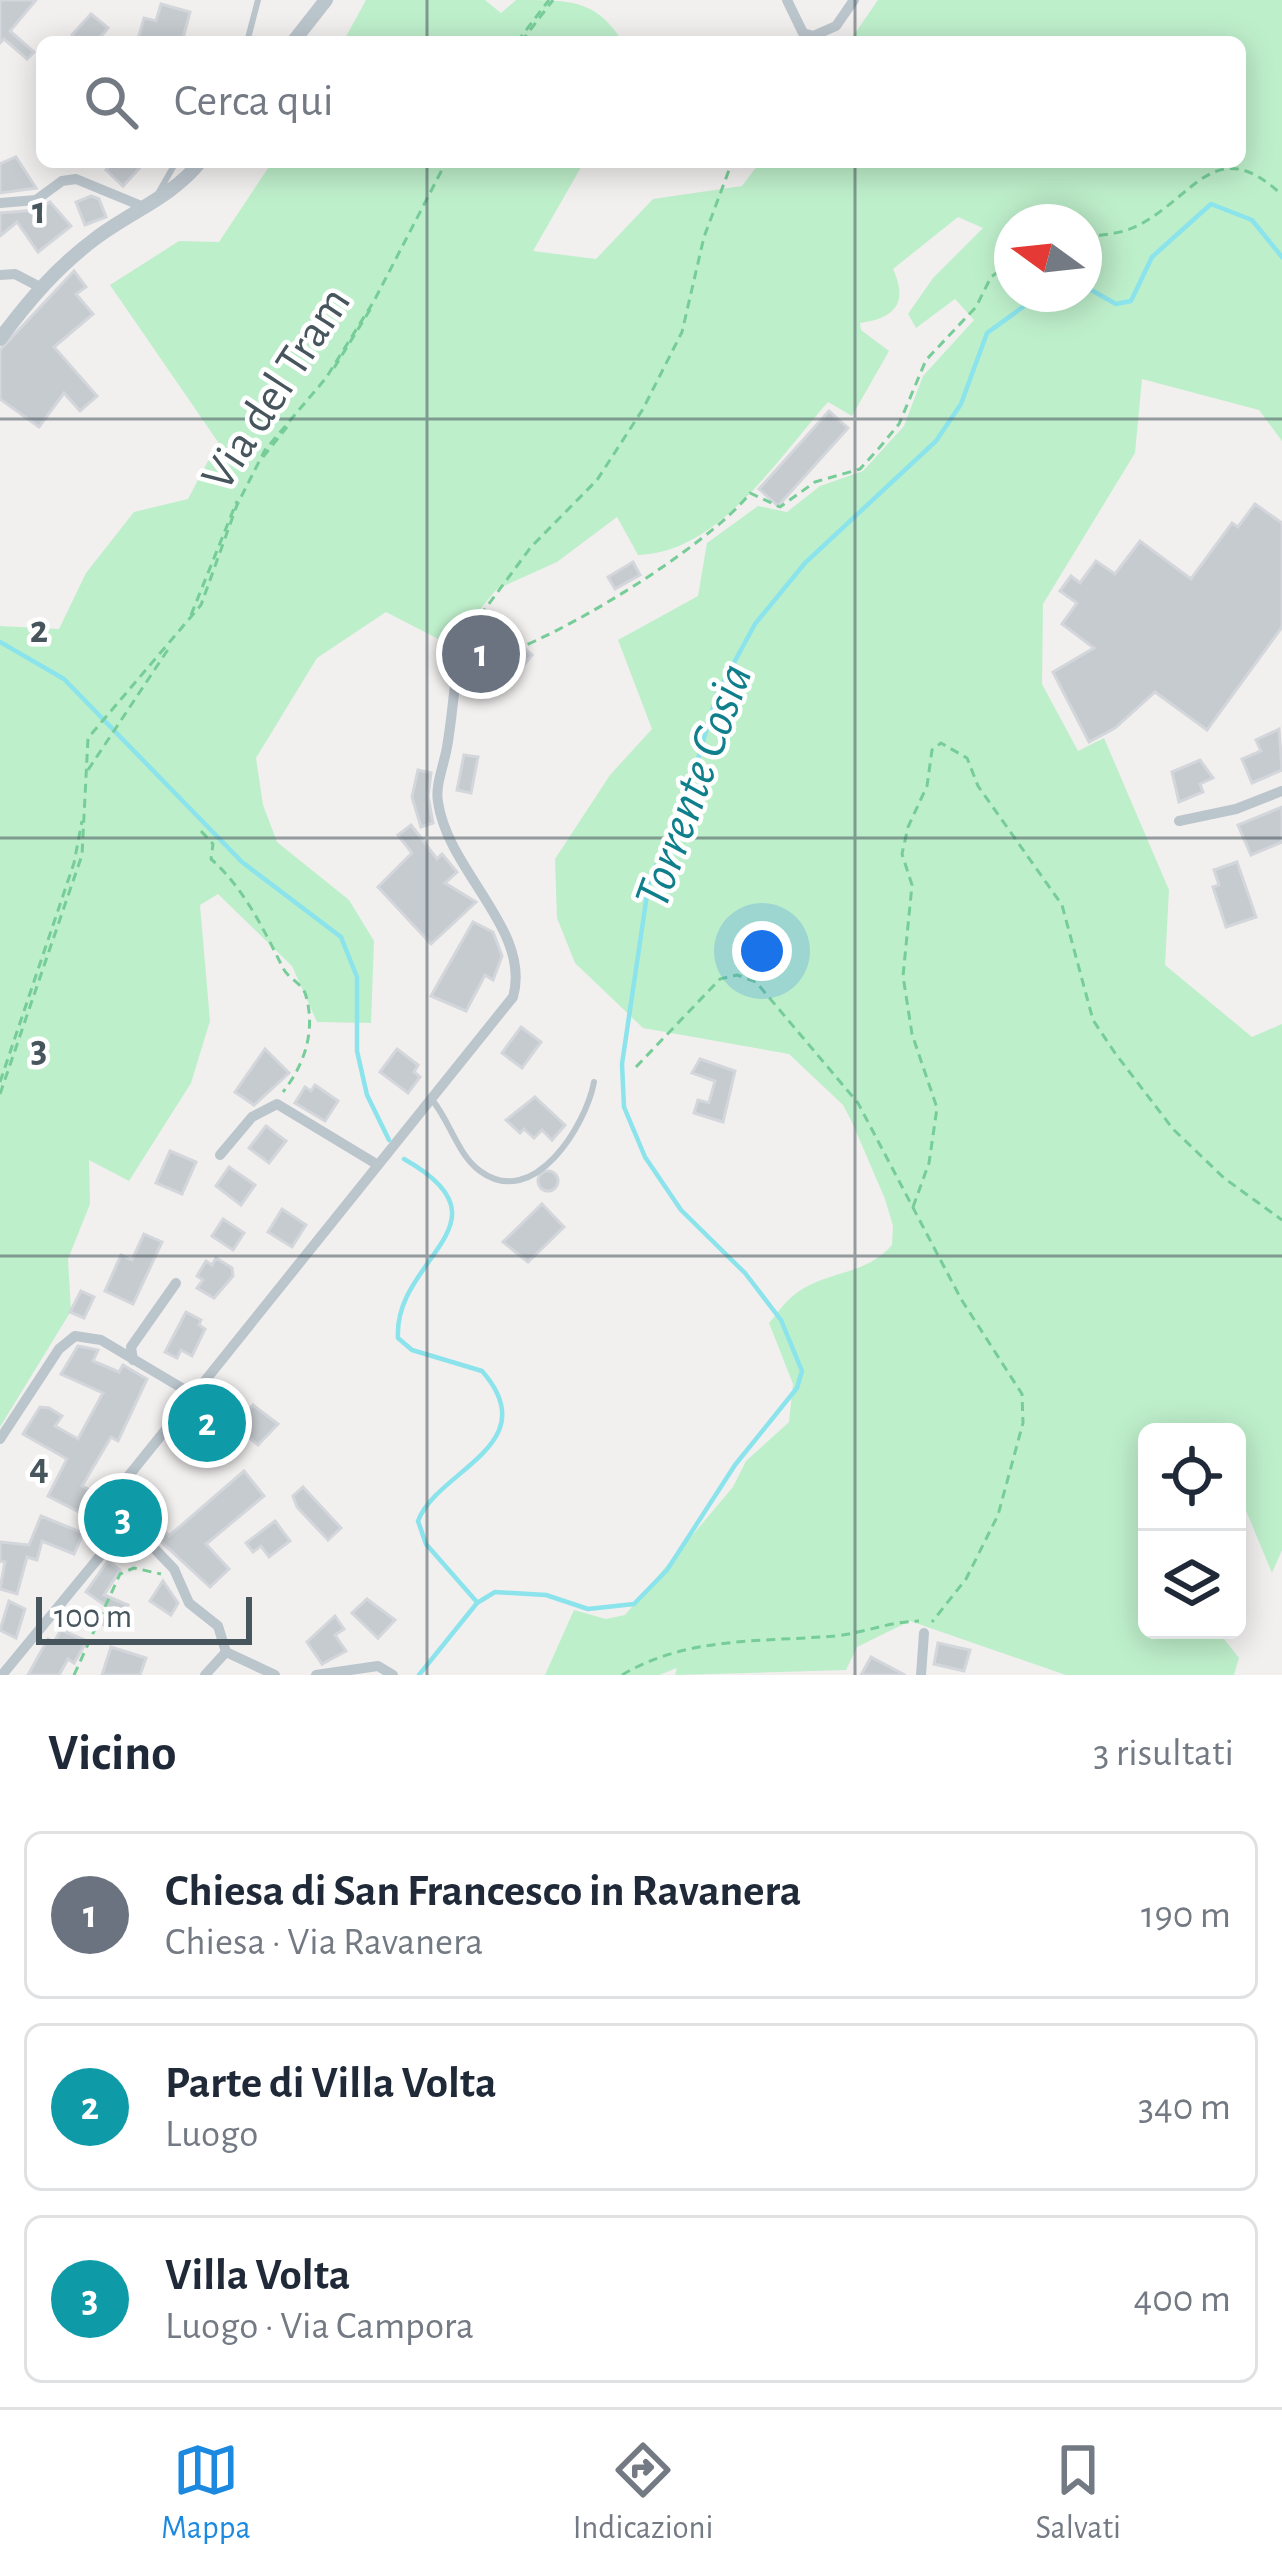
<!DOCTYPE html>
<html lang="it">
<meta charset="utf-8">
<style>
:root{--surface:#fff;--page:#f2f2f3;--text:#1f2937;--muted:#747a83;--line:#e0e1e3;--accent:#1b89e0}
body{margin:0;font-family:"Alegreya Sans",sans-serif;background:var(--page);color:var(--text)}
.controls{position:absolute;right:36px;bottom:36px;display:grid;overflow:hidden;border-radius:18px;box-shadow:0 6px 30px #0003}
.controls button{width:108px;height:108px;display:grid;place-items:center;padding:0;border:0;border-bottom:3px solid var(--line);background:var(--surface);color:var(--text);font:60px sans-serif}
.compass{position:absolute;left:994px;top:204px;width:108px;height:108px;border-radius:50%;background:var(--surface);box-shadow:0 6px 30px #0003;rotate:285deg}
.scale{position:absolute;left:36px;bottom:30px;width:216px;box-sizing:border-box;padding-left:12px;border:6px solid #47555d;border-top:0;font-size:33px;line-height:42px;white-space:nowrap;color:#47555d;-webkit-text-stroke:9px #fff;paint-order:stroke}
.you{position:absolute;left:762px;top:951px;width:42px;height:42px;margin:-30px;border:9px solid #fff;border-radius:50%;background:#1a73e8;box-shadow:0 0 0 18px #1a73e833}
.badge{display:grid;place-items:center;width:78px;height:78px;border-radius:50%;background:var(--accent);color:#fff;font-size:39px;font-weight:700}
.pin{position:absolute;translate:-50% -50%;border:6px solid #fff;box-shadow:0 3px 12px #0006}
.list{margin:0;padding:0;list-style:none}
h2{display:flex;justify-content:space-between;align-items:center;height:156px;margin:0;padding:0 48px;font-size:51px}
h2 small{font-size:39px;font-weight:400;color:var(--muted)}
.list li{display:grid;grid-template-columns:78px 1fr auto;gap:36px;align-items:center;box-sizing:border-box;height:168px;margin:0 24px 24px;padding:0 24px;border:3px solid var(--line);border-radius:18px}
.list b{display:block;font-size:45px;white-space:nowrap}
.list p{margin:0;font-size:39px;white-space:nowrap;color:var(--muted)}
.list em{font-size:39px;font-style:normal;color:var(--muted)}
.icon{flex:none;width:66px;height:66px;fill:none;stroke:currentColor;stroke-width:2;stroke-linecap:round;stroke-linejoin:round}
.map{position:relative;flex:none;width:1282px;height:1675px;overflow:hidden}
.search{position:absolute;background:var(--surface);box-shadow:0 6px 30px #0003;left:36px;right:36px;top:36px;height:132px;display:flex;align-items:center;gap:30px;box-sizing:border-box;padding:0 42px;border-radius:18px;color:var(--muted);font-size:45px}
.sheet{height:732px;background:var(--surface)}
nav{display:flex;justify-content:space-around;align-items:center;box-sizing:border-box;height:168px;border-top:3px solid var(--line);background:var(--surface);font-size:33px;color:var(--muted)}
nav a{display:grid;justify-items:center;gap:6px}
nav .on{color:var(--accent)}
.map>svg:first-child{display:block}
.green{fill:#beefcb;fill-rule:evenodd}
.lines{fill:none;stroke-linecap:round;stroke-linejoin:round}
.stream{stroke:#8be3eb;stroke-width:4.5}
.building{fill:#c6cbcf;stroke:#d3d6db;stroke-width:3}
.path{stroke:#76cd98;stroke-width:3;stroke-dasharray:9 6;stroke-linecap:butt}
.service{stroke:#bbc5cc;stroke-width:6}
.minor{stroke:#bbc5cc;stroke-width:10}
.tertiary{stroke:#bbc5cc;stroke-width:14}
.grid{fill:none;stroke:#47555d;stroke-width:3;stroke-opacity:0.55}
.labels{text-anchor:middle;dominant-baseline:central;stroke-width:9;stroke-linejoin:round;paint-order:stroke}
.street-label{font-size:48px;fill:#47555d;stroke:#fff}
.water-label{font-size:51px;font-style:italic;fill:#0e7f8b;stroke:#fff}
.grid-label{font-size:39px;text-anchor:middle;font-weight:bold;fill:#47555d;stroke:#fff;stroke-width:9;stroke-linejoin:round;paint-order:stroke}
</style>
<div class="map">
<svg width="1282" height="1675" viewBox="0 0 1282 1675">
<rect width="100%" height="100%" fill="#f2efef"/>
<g class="green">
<path d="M366,0H485L501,13L516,0C573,0 596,0 623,42H343Z"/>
<path d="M878,0H1282V441L1259,410L1142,379L1135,453L1043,604L1042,684L1078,751L1104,738L1169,890L1165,965L1252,1037L1282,1024V1550L1272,1573L1237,1489V1432H1147V1630H1217L1239,1658L1234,1675H1066L910,1621L857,1647L846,1670L675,1675L677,1668L659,1675H545L574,1610L606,1619L625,1615L733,1487L746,1461L789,1422L793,1384L769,1323C780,1310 788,1297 804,1288C834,1271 868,1273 892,1245L893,1226L885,1199L852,1122L843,1105L789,1054L643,1028L575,963L557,918L555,859L610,775L652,729L618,640L698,596L707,543L758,506L787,512L820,486L863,471L904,426L923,376L974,320L955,299L916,328L908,314L933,278L983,228L958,217L893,269C909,304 894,318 860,323L861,330L889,351L852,416L828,402C778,458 719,553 638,555L617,517L557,562L497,589L450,645L386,612L317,658L256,758L263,805L277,842L349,900L374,941L371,1023L317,1022L292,966L218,894L200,905L210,1021L191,1083L129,1181L89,1160L90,1204L68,1259L71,1311L0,1427V626L59,629L86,573L134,512L188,499L218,442L110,285L179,241L219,242L272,162H584L533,251L596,259L653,199L742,186L760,162H1240V42H849ZM1012,222H1084V294H1012Z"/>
</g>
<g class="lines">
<g class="stream">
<polyline points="1084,286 1116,304 1131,301 1152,257 1211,204 1252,220 1282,257"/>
<polyline points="0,642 64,679 242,862 341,937 357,977 357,1051 367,1095 389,1140"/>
<path d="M404,1159C518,1223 393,1258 398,1338L412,1350L482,1371C547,1445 437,1470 418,1521L426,1544L476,1601"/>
<polyline points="419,1675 477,1603 495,1592 546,1595 588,1609 634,1604 667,1570 735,1465 797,1388 802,1371 781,1320 745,1273 681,1210 645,1157 624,1107 622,1064 649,881 685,803 717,694 755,624 805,563 936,441 961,404 987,333 1041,294"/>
</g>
</g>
<g class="building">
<polygon points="0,0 36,0 10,31 34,52 27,59 4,39 0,43"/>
<polygon points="161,4 190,12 182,42 151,42 139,36 144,18 156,21"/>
<polygon points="91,14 108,28 96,42 80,42 72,35"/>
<polygon points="16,157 36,188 0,193 0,164"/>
<polygon points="113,162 145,162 123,186 106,170"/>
<polygon points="91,196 99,199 106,217 85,225 76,202"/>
<polygon points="50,202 71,226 38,252 17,222 0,236 0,213 37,210"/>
<polygon points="74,271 86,287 76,294 93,314 54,347 97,396 80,411 64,393 39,427 0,399 0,350"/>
<polygon points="829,411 848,428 778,506 759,489"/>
<polygon points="1255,504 1282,523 1282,627 1207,730 1155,692 1115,728 1089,742 1053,672 1094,648 1062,624 1077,603 1060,591 1071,576 1080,583 1096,561 1115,574 1140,541 1191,579 1232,523 1238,527"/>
<polygon points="633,562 640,575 615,589 608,577"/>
<polygon points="485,635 493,635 501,646 478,661 472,652"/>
<polygon points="523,647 532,655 506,687 497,680"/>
<polygon points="1279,729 1282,770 1252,783 1242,759 1261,751 1256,740"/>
<polygon points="464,755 478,757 471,793 457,790"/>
<polygon points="1200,760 1213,778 1200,784 1203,792 1179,802 1172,772"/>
<polygon points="418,770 431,773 428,796 433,823 421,827 412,797"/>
<polygon points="1282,807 1282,842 1251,855 1238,825"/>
<polygon points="411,825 437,859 442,854 457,872 445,883 476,902 431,944 378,887 412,853 398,835"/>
<polygon points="1237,862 1256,917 1226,927 1213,887 1219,885 1214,870"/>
<polygon points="473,922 493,932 502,956 493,980 485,975 466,1011 431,996"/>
<polygon points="521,1027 541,1042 522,1068 502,1053"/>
<polygon points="265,1049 289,1073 254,1105 235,1092"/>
<polygon points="397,1049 418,1065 414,1072 420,1077 408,1093 380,1072"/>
<polygon points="700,1059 735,1071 723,1122 694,1113 698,1100 709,1103 715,1081 692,1073"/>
<polygon points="315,1085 338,1101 325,1121 295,1103 305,1087 311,1091"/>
<polygon points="535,1097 565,1125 552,1140 542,1130 534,1138 524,1129 520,1133 506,1120"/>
<polygon points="266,1126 286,1141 269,1163 249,1148"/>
<polygon points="170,1151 196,1162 182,1194 156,1183"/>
<polygon points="229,1167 255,1185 241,1205 216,1186"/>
<circle cx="548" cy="1181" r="10"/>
<polygon points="542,1204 564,1227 528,1262 503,1242"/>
<polygon points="282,1209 306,1225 292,1247 268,1232"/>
<polygon points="223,1219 244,1233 233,1250 212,1236"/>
<polygon points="144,1234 162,1242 133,1304 105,1291 121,1255 132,1260"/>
<polygon points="216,1258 232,1268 233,1276 214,1298 197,1288 203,1280 197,1276 206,1261 212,1265"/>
<polygon points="81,1291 94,1297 84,1318 70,1312"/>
<polygon points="186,1312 201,1320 199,1325 205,1329 192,1356 181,1350 177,1358 165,1352"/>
<polygon points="78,1346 98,1350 93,1361 119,1372 123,1365 147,1379 118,1441 111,1437 82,1486 92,1491 81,1513 48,1496 67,1459 23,1434 40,1407 49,1408 62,1416 55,1426 78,1439 103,1393 61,1374"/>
<polygon points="216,1383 232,1395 202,1434 187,1419"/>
<polygon points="253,1405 278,1424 258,1445 245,1434 221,1454 214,1447"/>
<polygon points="244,1471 264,1496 206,1544 229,1569 210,1587 153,1534 161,1527 169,1536"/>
<polygon points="303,1487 341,1528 328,1540 297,1507 293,1496"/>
<polygon points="41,1516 83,1533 74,1554 42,1541 37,1560 27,1557 17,1594 0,1589 5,1562 0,1561 0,1542 29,1545"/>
<polygon points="275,1521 290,1541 269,1557 261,1546 253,1552 246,1543"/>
<polygon points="108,1561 120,1570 104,1595 128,1605 113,1630 102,1624 109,1608 86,1592"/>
<polygon points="163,1581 178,1603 171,1615 150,1601"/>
<polygon points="367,1599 395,1620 378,1638 352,1613"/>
<polygon points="9,1601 25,1609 16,1638 0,1630"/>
<polygon points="335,1616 344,1629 335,1635 346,1651 322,1664 307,1642"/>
<polygon points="61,1630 87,1641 74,1663 68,1659 59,1675 28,1675 48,1639 54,1642"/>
<polygon points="938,1643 970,1650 964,1671 934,1664"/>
<polygon points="111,1647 146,1658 140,1675 102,1675"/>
<polygon points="871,1657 905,1675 861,1675"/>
</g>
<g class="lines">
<g class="path">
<polyline points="517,42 549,0"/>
<polyline points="521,42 553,0"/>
<path d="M1084,237C1103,235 1122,234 1139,225C1196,195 1216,133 1282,195"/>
<polyline points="334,368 373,305"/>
<polyline points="263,457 287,427"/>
<polyline points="191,615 237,501"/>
<polyline points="471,628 531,547 597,480 643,409 682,332 704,237 732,162"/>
<path d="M471,663C537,654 710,546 750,493L780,507L815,482L860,469L880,447L899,424L926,360L976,307L991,277L1012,262"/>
<polyline points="88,770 169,648"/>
<path d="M201,831L213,844L211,859C244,888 264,930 283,968C289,980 303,983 306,996C316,1032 304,1065 283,1092"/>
<polyline points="636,1067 720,979 737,975 756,982 858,1103 961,1299 1022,1394 1023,1423 998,1515 966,1579 932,1622"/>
<polyline points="0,1082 74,863 82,821"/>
<polyline points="0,1094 82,855 88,738 201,605 237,505 265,450 326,378 374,301 446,162"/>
<polyline points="913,1207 929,1163 937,1108 912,1034 903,976 912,885 902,854 908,827 927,786 932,750 941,743 967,758 978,786 1062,905 1093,1020 1115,1053 1173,1129 1224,1178 1282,1220"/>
<polyline points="74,1675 120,1574 134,1568 161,1574"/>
<path d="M622,1675C687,1636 763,1642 835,1636C865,1633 886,1622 919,1621"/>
</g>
<g class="service">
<polyline points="247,42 258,0"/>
<polyline points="156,197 176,162"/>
<path d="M433,1101C450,1122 458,1155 480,1171C534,1211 586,1125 594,1082"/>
</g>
<g class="minor">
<polyline points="787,0 803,33 813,36 836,26 854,0"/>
<polyline points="0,203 36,200 62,181 76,179 144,207"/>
<polyline points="0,275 15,274 38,286"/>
<polyline points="1179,821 1236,809 1282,791"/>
<polyline points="220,1155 252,1117 277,1104 378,1165"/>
<polyline points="133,1360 131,1347 176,1283"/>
<polyline points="0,1439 59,1349 75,1336 101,1340 192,1394"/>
<polyline points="2,1675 119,1533"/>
<polyline points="205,1675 226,1652"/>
<path d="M275,1675L226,1652L218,1626L189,1603L174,1569L149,1543L103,1525L106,1504L513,997C532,930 448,872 438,802C435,785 444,765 447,747C454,709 453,674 466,637"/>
<polyline points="316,1675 378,1666 393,1675"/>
<polyline points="921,1675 924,1633"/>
</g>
<g class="tertiary">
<polyline points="293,42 326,0"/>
<path d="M0,339C29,300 57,267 96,238C132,211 172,197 200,162"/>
</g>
</g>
<path class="grid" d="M427,0V42M855,0V42M427,162V1675M855,162V1675M0,419H1282M0,838H1282M0,1256H1282"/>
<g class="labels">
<g class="street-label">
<text transform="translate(277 389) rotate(-57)">Via del Tram</text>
</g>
<g class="water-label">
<text transform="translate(694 786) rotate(-70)">Torrente Cosia</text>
</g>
</g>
<g class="grid-label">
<text x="39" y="223">1</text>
<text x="39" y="642">2</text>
<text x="39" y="1061">3</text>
<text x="39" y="1479">4</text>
</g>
</svg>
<div class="controls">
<button><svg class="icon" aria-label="locate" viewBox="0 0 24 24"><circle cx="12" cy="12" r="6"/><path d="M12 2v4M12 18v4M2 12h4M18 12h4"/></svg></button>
<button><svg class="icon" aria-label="layers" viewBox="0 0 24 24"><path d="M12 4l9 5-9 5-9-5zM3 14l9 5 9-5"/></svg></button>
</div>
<svg class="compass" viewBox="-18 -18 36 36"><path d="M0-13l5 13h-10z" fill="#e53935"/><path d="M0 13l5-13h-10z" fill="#747a83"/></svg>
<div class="scale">100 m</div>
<div class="you"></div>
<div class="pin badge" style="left:481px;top:654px;background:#6b7280">1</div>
<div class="pin badge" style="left:207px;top:1423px;background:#0f9aa8">2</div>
<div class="pin badge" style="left:123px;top:1518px;background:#0f9aa8">3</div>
<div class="search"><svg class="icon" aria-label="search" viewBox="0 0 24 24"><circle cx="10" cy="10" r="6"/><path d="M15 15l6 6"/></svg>Cerca qui</div>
</div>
<section class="sheet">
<h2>Vicino<small>3 risultati</small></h2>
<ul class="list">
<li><span class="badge" style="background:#6b7280">1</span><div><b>Chiesa di San Francesco in Ravanera</b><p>Chiesa · Via Ravanera</p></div><em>190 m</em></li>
<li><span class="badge" style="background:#0f9aa8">2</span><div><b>Parte di Villa Volta</b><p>Luogo</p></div><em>340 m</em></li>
<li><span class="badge" style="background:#0f9aa8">3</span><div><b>Villa Volta</b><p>Luogo · Via Campora</p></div><em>400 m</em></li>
</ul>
</section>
<nav>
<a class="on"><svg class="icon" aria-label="map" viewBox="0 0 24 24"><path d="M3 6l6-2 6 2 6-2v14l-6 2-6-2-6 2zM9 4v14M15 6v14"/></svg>Mappa</a>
<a><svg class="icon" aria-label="directions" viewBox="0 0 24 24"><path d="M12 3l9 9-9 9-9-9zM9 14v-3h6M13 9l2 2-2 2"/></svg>Indicazioni</a>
<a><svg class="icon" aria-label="saved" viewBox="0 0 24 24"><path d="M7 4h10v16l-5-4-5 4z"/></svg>Salvati</a>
</nav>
